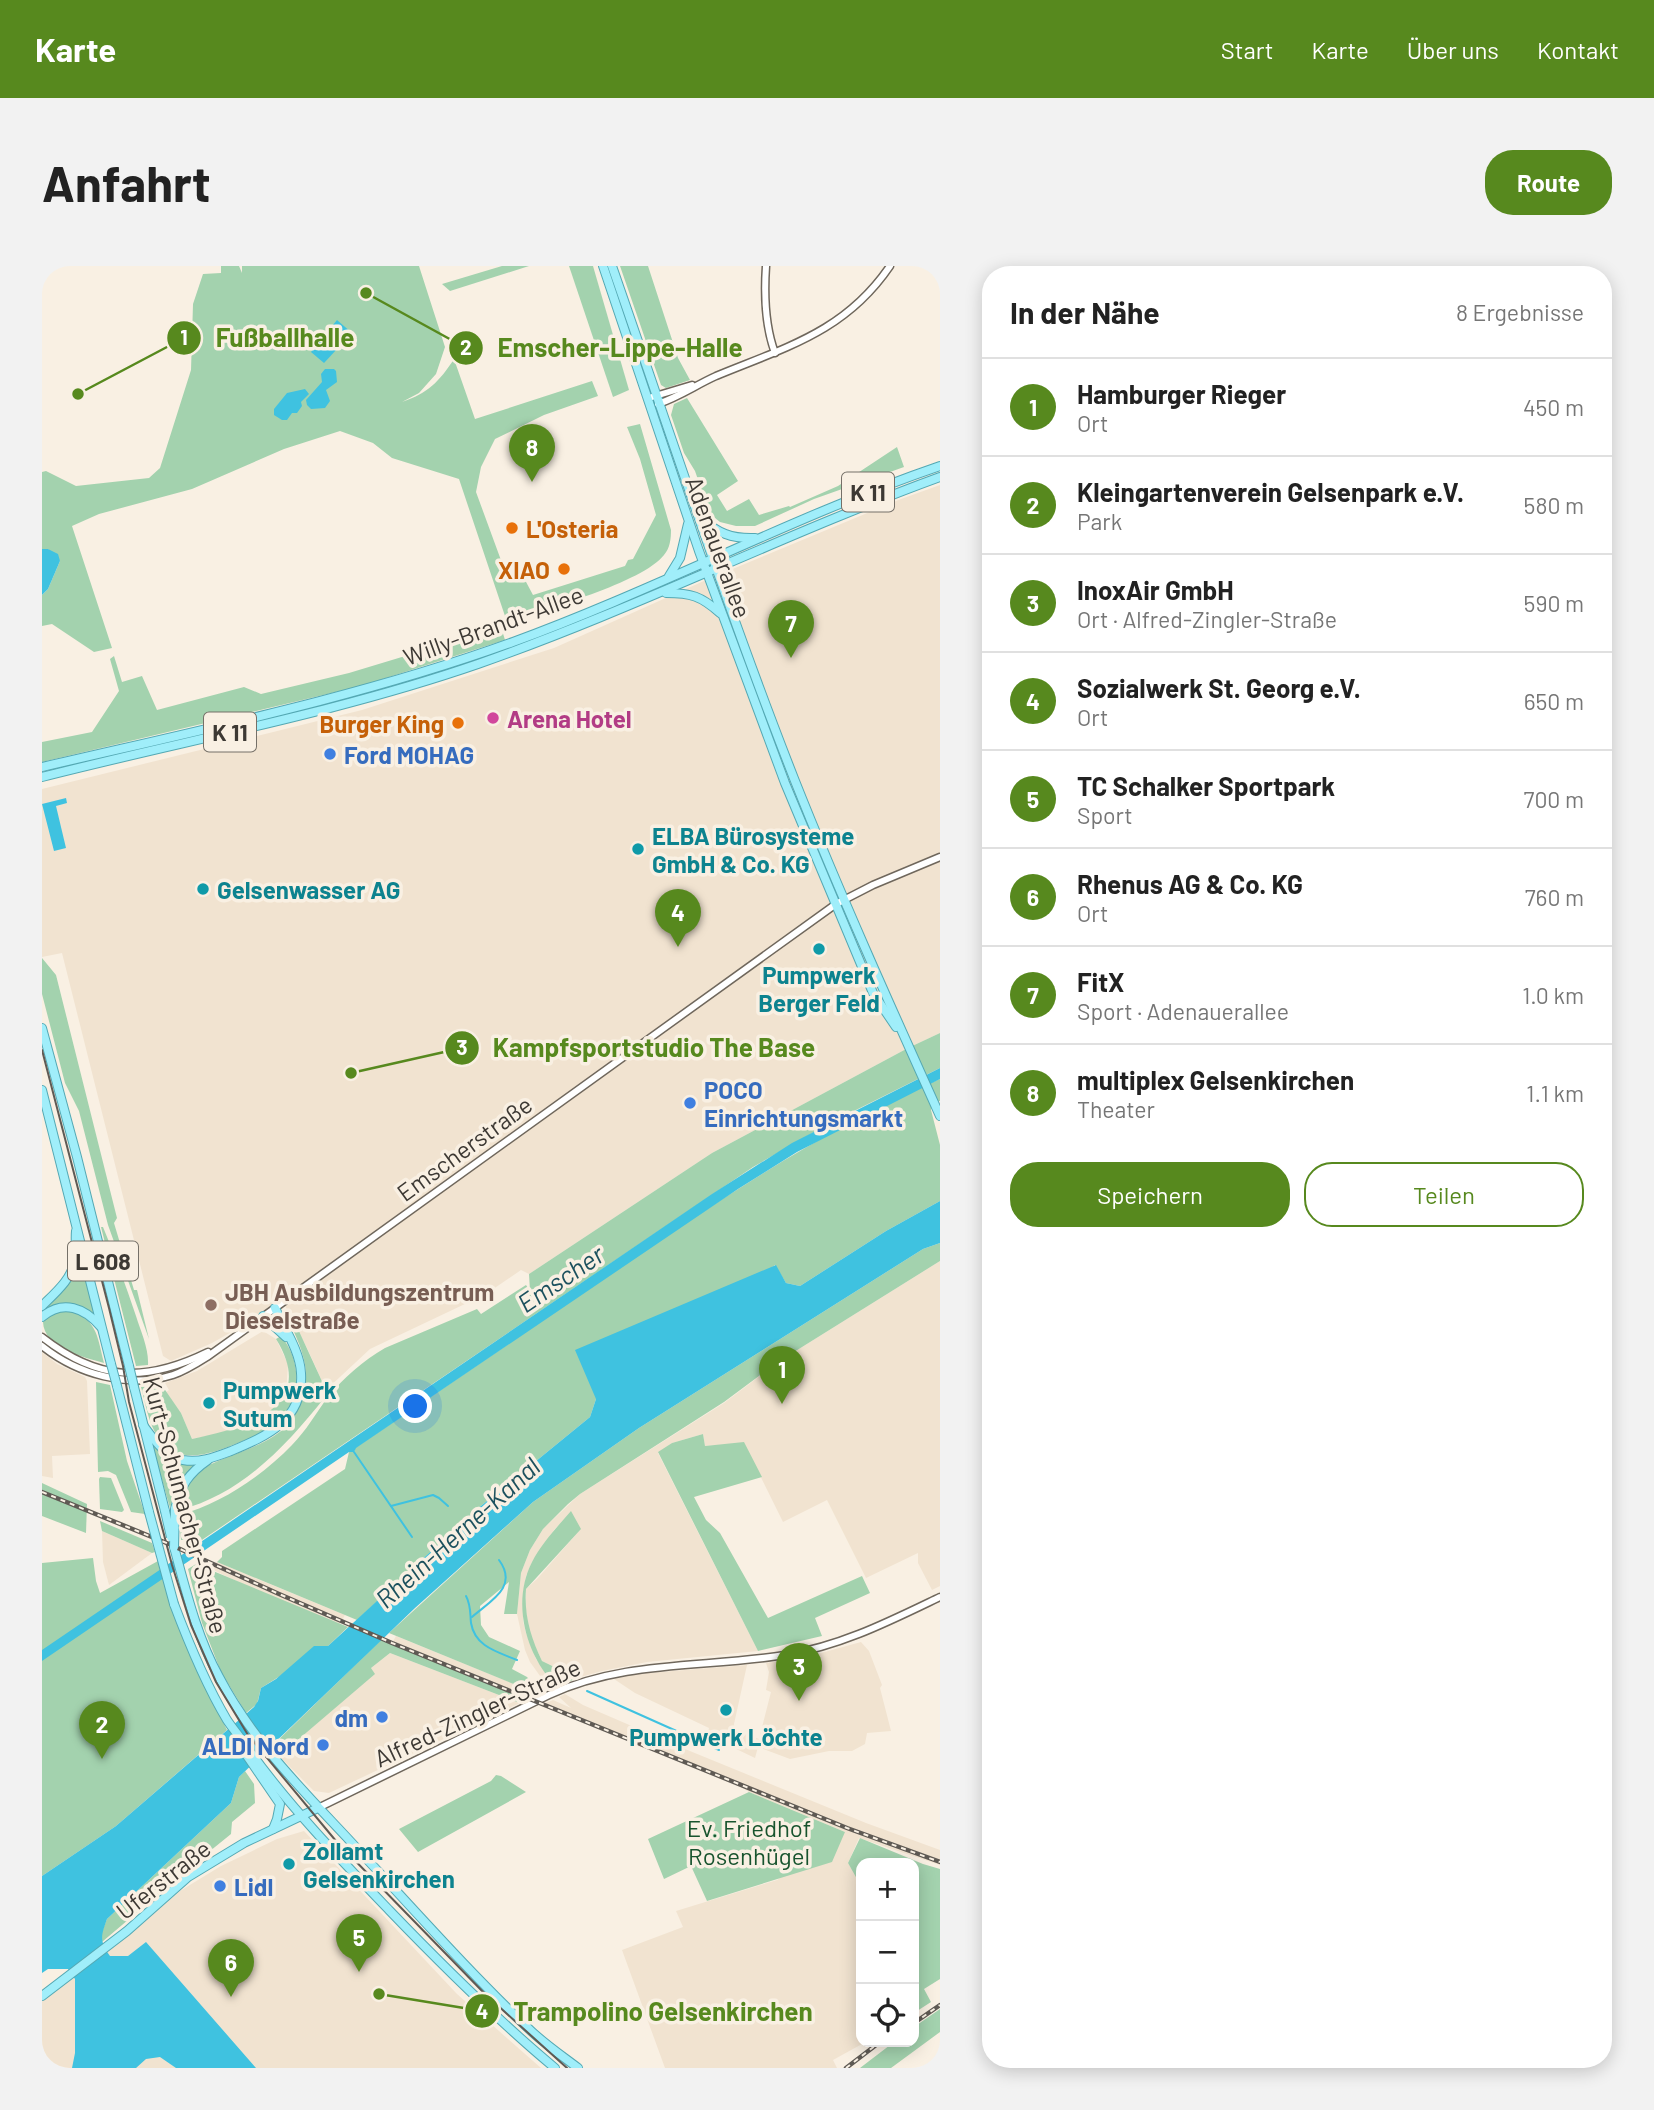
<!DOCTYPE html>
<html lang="de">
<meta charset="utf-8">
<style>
:root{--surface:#fff;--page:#f2f2f2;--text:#222;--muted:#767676;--line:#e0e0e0;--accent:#57891e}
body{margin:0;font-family:Barlow,sans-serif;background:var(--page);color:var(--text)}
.controls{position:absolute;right:21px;bottom:21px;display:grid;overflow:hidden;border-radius:14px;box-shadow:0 4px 18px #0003}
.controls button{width:63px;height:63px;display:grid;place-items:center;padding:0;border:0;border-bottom:2px solid var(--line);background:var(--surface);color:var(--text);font:35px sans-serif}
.you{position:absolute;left:374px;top:1141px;width:24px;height:24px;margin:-18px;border:5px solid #fff;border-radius:50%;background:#1a73e8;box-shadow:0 0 0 10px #1a73e833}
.badge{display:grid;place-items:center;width:46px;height:46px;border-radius:50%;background:var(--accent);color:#fff;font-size:23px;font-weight:700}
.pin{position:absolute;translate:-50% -58px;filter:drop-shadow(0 2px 4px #0008)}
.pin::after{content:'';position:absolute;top:37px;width:24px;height:21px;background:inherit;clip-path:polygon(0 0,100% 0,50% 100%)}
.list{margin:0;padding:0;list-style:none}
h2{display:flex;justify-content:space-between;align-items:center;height:91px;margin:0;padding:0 28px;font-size:30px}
h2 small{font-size:23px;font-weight:400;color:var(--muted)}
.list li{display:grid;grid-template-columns:46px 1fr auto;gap:21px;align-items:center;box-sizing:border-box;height:98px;padding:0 28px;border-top:2px solid var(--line)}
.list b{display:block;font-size:26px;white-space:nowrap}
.list p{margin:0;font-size:23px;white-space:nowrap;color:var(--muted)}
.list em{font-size:23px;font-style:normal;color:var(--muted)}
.actions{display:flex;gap:14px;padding:21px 28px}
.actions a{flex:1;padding:16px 0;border:2px solid var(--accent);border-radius:28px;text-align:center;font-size:24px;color:var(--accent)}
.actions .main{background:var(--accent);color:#fff}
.icon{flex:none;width:38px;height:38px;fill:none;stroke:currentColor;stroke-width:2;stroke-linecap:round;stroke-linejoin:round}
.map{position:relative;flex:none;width:898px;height:1802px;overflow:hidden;border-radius:28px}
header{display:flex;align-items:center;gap:42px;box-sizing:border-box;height:98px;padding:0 35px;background:var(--accent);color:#fff}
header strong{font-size:33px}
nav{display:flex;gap:38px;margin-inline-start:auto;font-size:24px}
.intro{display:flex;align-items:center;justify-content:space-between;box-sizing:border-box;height:168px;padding:0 42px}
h1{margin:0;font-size:49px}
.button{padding:18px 32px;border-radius:28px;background:var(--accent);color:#fff;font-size:24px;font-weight:700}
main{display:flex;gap:42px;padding:0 42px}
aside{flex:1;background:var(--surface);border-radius:28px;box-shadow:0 4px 18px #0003}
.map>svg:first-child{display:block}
.built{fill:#f1e3d0}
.green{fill:#a3d2ae}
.water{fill:#3fc2e0}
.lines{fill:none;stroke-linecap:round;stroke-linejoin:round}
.stream{stroke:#3fc2e0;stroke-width:2}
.minor-casing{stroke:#6f675c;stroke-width:9}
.major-casing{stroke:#54a8b3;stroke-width:10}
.minor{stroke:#fff;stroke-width:6}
.major{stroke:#a0eefa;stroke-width:8}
.tram{stroke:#5f5a54;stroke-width:2}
.rail-casing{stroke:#5f5a54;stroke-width:4.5}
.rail{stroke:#f9f0e3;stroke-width:2;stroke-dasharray:5;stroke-linecap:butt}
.major-bridge-casing{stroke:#54a8b3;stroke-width:10;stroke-linecap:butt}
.major-bridge{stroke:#a0eefa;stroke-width:8}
.food-dot{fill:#e8710a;stroke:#f9f0e3;stroke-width:2.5}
.hotel-dot{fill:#d1479c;stroke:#f9f0e3;stroke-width:2.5}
.shop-dot{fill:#3f7fe0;stroke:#f9f0e3;stroke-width:2.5}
.culture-dot{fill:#0f9aa8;stroke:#f9f0e3;stroke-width:2.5}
.education-dot{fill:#8d6e63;stroke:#f9f0e3;stroke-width:2.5}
.labels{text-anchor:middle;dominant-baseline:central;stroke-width:7;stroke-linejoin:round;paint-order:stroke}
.shield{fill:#f9f0e3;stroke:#757068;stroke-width:2}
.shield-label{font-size:23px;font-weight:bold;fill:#3d3934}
.food-label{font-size:24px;font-weight:bold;fill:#c56008;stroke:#f9f0e3;text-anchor:end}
.street-label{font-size:24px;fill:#3d3934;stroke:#f9f0e3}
.hotel-label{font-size:24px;font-weight:bold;fill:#b23c85;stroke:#f9f0e3;text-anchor:start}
.shop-label{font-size:24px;font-weight:bold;fill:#366cbe;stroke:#f9f0e3;text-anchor:start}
.culture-label{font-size:24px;font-weight:bold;fill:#0d838f;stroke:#f9f0e3;text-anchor:start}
.education-label{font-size:24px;font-weight:bold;fill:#785e54;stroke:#f9f0e3;text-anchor:start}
.park-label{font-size:24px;fill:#18542e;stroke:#f9f0e3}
.water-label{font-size:26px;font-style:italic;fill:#1c515e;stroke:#f9f0e3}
.leader{fill:none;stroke:#57891e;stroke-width:2.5}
.callout-dot{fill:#57891e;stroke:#f9f0e3;stroke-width:2.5}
.mark-label{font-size:21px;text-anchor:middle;font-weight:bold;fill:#fff}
.callout-label{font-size:26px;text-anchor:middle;font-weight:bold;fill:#57891e;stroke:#f9f0e3;stroke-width:7;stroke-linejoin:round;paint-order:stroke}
</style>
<header>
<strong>Karte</strong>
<nav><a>Start</a><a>Karte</a><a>Über uns</a><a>Kontakt</a></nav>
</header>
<div class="intro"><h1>Anfahrt</h1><a class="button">Route</a></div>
<main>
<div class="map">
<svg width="898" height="1802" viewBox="0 0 898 1802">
<rect width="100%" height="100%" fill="#f9f0e3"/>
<g class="built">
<polygon points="898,219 898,767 866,782 670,887 487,1008 479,1004 444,1028 328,1083 284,1124 266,1084 239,1032 200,1060 170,1077 129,1095 121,1090 20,687 0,691 0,523 320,444 512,382 664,314 859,233"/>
<polygon points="898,995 898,1320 890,1324 876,1297 876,1287 824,1312 785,1234 741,1256 702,1177 663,1180 661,1168 630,1177 616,1187 716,1385 605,1396 560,1405 535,1412 500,1395 488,1369 484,1344 484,1323 495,1313 538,1264 529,1246 512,1264 490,1296 484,1310 481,1327 481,1355 484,1367 494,1393 512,1418 506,1421 488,1396 483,1384 475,1348 479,1307 488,1284 501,1263 538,1228 682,1137 736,1096"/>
<polygon points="221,1065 234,1073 246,1098 244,1127 234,1141 226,1148 176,1168 150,1173 139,1147 124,1126 127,1124 123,1117 155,1105"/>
<polygon points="0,1086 15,1098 43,1111 45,1115 48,1188 10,1190 11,1212 0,1210"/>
<polygon points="60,1265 110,1287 67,1319 61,1296"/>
<polygon points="175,1296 211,1311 303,1349 298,1358 220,1327 167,1302"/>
<polygon points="354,1370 492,1426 480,1431 349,1379"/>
<polygon points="819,1376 827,1385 840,1419 838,1422 849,1465 825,1467 823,1478 810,1485 787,1485 748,1493 716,1481 713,1492 665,1469 667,1462 593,1427 572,1413 594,1408 705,1399 692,1458 693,1465 717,1473 729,1426 724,1424 727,1406 724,1397 768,1390"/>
<polygon points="348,1387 478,1437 287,1527 272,1525 237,1490 332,1408 329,1402"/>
<polygon points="523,1428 541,1439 643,1483 824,1557 898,1584 898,1599 817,1572 806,1597 815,1612 819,1615 819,1772 817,1774 820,1778 791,1794 795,1802 623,1802 580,1684 641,1661 634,1645 735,1614 803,1566 707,1526 696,1519 499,1439 511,1434 529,1442 517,1431"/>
<polygon points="262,1565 415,1728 499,1802 0,1802 0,1734 95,1662 138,1625 179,1600 235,1573"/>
</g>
<g class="green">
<path d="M179,0H197L200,7V0H377L403,81L394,108L377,127L360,136C386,127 397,116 412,93L433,153L550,115L556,130L502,149L453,173L439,201L434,226L467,316L483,314L491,329L583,300L586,294L591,293L614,249L598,193L585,161L598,158L629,264C629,273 628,282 622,289C600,317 501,344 465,356L417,213L350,192L331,177L298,165L242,183L150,223L57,248L30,260L70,382L52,386L10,358L0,360V329L6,323L18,295L6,283H0V206L4,205L34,220L107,212L118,202L149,104L151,38L161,8L179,7Z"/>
<polygon points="460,0 487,0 408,25 400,18"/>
<polygon points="527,0 551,0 587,124 571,131"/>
<polygon points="578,0 606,0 636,92 648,114 624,122 619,119"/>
<polygon points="645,132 696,215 675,229 685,245 707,233 717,249 747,240 748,241 796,220 855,181 862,201 772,233 713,260 694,260 678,256 668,248 653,205 642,187 629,149 632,138"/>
<polygon points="459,361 463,374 319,420 0,496 0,476 50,466 77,425 68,393 72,390 80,416 100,410 115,444 202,421 219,428 307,407"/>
<polygon points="0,692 14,709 75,952 72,957 92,1024 95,1024 107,1073 66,959 37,845 23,817 0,728"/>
<path d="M898,767V802L788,857L711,901L151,1280L148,1273L139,1274L137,1249C179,1238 220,1210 250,1179C264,1165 274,1147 286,1131C302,1111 321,1095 343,1082L435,1043L439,1048L484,1019L488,1025L487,1008L670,887L866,782Z"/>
<path d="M898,813V835L890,836L889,844L898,879V935L844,965L758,1020L744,1017L733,999L554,1133L548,1151L434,1244L315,1354L175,1296L180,1291V1285L303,1203L307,1186H312L313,1182C399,1124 484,1066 569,1008C674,936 780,864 898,813Z"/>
<path d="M59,961H61C73,990 84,1020 94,1050C99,1066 107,1083 106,1099L94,1100Z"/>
<polygon points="898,977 898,995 736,1096 682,1136 538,1228 526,1238 501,1263 488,1284 479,1307 475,1348 462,1348 467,1316 438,1340 439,1359 447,1371 478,1385 470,1403 485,1411 499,1427 496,1428 347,1367 491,1236 597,1162 881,983"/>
<path d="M37,984L54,1050H52C37,1035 17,1032 0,1046C17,1019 34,1025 37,984Z"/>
<path d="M23,1044C55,1051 55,1069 62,1097C41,1091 2,1082 1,1056C7,1048 14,1046 23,1044Z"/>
<path d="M250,1050L284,1124L283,1131C245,1179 199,1229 137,1244C141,1223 150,1211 167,1199C188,1189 212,1183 232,1170C257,1155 269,1121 262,1094C259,1080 252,1066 246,1053Z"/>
<path d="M239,1070C263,1098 259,1143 226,1164C217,1170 205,1173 196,1177C172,1186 141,1200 120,1176C107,1162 104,1139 99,1121L119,1118L139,1147L150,1173C203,1162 277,1142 234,1073Z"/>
<polygon points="54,1116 68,1119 85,1195 103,1248 89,1246 74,1209 66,1205 56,1206"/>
<polygon points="661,1168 663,1180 702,1176 720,1211 652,1231 664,1254 678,1267 726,1352 820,1310 828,1327 773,1352 780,1370 716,1385 616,1186 630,1177"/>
<polygon points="110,1179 125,1191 153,1198 135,1219 128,1242"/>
<polygon points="58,1211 69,1212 82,1244 80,1246 58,1243 57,1213"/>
<polygon points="0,1217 45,1238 44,1267 0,1250"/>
<path d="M529,1245L539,1263L484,1323C482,1350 489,1372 500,1395L535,1412L515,1421C484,1390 469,1337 490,1296C500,1277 515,1261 529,1245Z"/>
<polygon points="58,1255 110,1277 113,1286 110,1287 60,1265"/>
<polygon points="51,1292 54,1315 58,1327 116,1295 153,1400 185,1464 74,1560 0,1610 0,1297"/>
<polygon points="154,1298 306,1361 286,1380 219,1422 215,1438 204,1447 179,1406 160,1357 146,1303"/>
<polygon points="339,1374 485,1433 478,1437 348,1387 329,1402 333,1408 237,1490 229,1481"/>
<path d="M203,1505L212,1518L213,1537L190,1556L189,1568C145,1603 103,1640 60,1676L59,1668L65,1653L189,1537L197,1511Z"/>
<polygon points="454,1509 459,1510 484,1526 376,1586 357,1563 449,1515"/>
<polygon points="707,1526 803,1566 790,1596 665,1635 649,1600 622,1613 606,1573"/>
<polygon points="818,1572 881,1598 898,1603 898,1713 882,1723 889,1736 872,1747 875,1743 872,1737 872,1597 819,1597 819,1620 806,1597"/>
<polygon points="898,1743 898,1766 849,1802 818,1802 852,1776 872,1776 872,1761"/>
</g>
<g class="water">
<polygon points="295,54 310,67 282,97 269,86"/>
<polygon points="283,103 292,103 294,105 295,116 284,124 288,135 283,142 269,143 265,139 264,134 280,116 279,108"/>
<polygon points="263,123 267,128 259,136 260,140 255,147 250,147 245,154 240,154 232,149 232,143 245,127"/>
<polygon points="0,283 6,283 16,288 18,295 6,323 0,329"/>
<polygon points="24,532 25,537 14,540 24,582 12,585 0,538"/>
<polygon points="898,802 898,813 755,886 696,923 314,1182 312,1186 307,1186 0,1395 0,1384 670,928 750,877"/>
<path d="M898,935V977L881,983L597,1162L491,1236L373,1342L197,1511L189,1537L65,1653C59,1670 57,1675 68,1690H86L104,1676L214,1802H134L118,1791L104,1793L94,1802H30L33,1787V1713L26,1703H6L0,1707V1610L74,1560L212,1441L216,1435L219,1422L234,1413L272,1380H286L434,1244L548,1151L554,1133L533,1084L734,999L744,1017L758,1020L844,965Z"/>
</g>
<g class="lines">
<g class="stream">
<polyline points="312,1186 370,1271"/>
<polyline points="349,1240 391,1229 397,1232 406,1240"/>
<path d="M424,1330C429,1339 428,1347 429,1357C433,1381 456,1386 475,1394"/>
<path d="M430,1351C448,1335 477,1321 457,1294"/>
<polyline points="545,1425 677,1484"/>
</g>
<g class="minor-casing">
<g id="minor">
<path d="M724,0C722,29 723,60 733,87"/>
<polyline points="610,131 650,119"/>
<path d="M616,138C637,131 654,119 674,110C744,81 803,66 848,0"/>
<path d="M0,1071C56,1115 103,1117 166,1086"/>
<path d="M0,1080C35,1108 86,1123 131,1109C143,1105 154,1098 165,1091L794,638L831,619L898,591"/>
<path d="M276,1542L507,1429C582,1394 663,1402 743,1389C799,1380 848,1355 898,1331"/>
</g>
</g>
<g class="major-casing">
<g id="major">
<polyline points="561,0 657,285 743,517 831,727 854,761"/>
<path d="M570,0C630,172 686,345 753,515C798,628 848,739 898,850"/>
<path d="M659,252C675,267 690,273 713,272"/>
<polyline points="627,310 638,292 646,258"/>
<path d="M624,327C649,327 659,330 678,347"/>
<path d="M0,501C158,464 319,431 471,376C616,323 752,250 898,200"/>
<path d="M0,511C145,474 294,447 436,398C593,343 742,268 898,211"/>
<polyline points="0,762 35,891 87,1100"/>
<polyline points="0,824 69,1098"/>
<path d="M0,1040C13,1027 30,1013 33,994C35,985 33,975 34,965"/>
<polyline points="221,1050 244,1071"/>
<path d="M0,1051C21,1033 43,1042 59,1061"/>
<polyline points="75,1120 107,1246"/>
<polyline points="92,1121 123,1245"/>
<path d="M101,1159C112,1174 123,1190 141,1194C158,1197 173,1191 189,1185C225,1170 262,1154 259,1107C258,1085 242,1062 233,1042"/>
<path d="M133,1243C138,1220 147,1207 166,1194"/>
<path d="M132,1281C144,1325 155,1371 177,1411C213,1480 269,1532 321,1589C375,1647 428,1707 486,1762C501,1777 519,1789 536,1802"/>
<path d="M132,1338C147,1378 163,1417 185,1454C191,1463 198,1471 204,1480C246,1539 297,1592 347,1644C400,1699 454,1753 513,1802"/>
<polyline points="199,1481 238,1538 235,1553 231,1563"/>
<polyline points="0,1730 85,1665 146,1611 202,1577 276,1542"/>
</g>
</g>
<use href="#minor" class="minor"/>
<use href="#major" class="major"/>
<polyline class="tram" points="0,784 67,1042 81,1100 87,1136 130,1299 149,1359 174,1416 206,1469 294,1575 443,1728 525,1802"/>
<g class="rail-casing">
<g id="rail">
<polyline points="0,1226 127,1278 237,1328 350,1377 805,1562 898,1596"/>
<polyline points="872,1757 898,1739"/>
<polyline points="804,1802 838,1776"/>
</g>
</g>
<use href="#rail" class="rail"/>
<g class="major-bridge-casing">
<g id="major-bridge">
<polyline points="69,1098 75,1120"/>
<polyline points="87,1100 92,1121"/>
<polyline points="123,1245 129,1271"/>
<polyline points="107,1246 132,1338"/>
<polyline points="132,1281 133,1243"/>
</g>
</g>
<use href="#major-bridge" class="major-bridge"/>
</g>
<g class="food-dot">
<circle cx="470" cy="262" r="7"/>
<circle cx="522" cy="303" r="7"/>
<circle cx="416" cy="457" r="7"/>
</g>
<circle class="hotel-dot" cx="451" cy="452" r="7"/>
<g class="shop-dot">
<circle cx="288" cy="488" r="7"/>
<circle cx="648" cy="837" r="7"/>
<circle cx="340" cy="1451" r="7"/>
<circle cx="281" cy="1479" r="7"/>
<circle cx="178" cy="1620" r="7"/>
</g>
<g class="culture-dot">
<circle cx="596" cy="583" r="7"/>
<circle cx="161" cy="623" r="7"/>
<circle cx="777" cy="683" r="7"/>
<circle cx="167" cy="1137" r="7"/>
<circle cx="684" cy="1444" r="7"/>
<circle cx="247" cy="1598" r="7"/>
</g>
<circle class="education-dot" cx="169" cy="1039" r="7"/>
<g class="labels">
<g class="shield">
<rect x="800" y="206.5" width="52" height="39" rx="5"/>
<rect x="162" y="446.5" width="52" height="39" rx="5"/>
<rect x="26" y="975.5" width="70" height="39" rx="5"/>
</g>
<g class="shield-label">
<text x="826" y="226">K 11</text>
<text x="188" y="466">K 11</text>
<text x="61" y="995">L 608</text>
</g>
<g class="food-label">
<text x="484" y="262" text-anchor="start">L'Osteria</text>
<text x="508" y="303">XIAO</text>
<text x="402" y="457">Burger King</text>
</g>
<g class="street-label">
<text transform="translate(677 281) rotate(70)">Adenauerallee</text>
<text transform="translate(451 359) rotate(-20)">Willy-Brandt-Allee</text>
<text transform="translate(422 882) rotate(-36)">Emscherstraße</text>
<text transform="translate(144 1239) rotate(75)">Kurt-Schumacher-Straße</text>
<text transform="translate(435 1446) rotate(-25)">Alfred-Zingler-Straße</text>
<text transform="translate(121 1613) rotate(-38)">Uferstraße</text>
</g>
<g class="hotel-label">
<text x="465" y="452">Arena Hotel</text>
</g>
<g class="shop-label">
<text x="302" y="488">Ford MOHAG</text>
<text x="662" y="823">POCO<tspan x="662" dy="28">Einrichtungsmarkt</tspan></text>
<text x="326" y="1451" text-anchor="end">dm</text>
<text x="267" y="1479" text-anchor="end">ALDI Nord</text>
<text x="192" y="1620">Lidl</text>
</g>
<g class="culture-label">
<text x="610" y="569">ELBA Bürosysteme<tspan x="610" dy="28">GmbH &amp; Co. KG</tspan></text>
<text x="175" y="623">Gelsenwasser AG</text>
<text x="777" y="708" text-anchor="middle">Pumpwerk<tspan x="777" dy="28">Berger Feld</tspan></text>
<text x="181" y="1123">Pumpwerk<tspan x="181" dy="28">Sutum</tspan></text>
<text x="684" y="1470" text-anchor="middle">Pumpwerk Löchte</text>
<text x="261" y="1584">Zollamt<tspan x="261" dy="28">Gelsenkirchen</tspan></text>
</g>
<g class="education-label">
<text x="183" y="1025">JBH Ausbildungszentrum<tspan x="183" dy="28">Dieselstraße</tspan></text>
</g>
<g class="park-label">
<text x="707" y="1561">Ev. Friedhof<tspan x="707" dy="28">Rosenhügel</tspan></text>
</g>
<g class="water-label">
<text transform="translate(518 1012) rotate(-34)">Emscher</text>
<text transform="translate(415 1266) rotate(-42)">Rhein-Herne-Kanal</text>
</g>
</g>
<path class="leader" d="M36 128L142 72M324 27L424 82M309 807L420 782M337 1728L440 1745"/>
<g class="callout-dot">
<circle cx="36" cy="128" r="7"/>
<circle cx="324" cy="27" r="7"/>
<circle cx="309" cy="807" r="7"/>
<circle cx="337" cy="1728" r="7"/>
<circle cx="142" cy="72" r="18"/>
<circle cx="424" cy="82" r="18"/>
<circle cx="420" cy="782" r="18"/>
<circle cx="440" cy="1745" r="18"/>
</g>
<g class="mark-label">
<text x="142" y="79">1</text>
<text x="424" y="89">2</text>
<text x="420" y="789">3</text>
<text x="440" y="1753">4</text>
</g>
<g class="callout-label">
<text x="243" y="81">Fußballhalle</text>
<text x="578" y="91">Emscher-Lippe-Halle</text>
<text x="612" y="791">Kampfsportstudio The Base</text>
<text x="621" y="1755">Trampolino Gelsenkirchen</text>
</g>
</svg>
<div class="controls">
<button>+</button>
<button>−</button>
<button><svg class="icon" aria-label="locate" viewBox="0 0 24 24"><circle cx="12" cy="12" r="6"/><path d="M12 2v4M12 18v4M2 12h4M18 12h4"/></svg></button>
</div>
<div class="you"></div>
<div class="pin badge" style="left:740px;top:1138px">1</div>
<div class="pin badge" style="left:60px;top:1493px">2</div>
<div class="pin badge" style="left:757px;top:1435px">3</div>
<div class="pin badge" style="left:636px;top:681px">4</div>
<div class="pin badge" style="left:317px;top:1706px">5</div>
<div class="pin badge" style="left:189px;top:1731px">6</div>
<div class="pin badge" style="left:749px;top:392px">7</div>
<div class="pin badge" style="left:490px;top:216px">8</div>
</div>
<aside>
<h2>In der Nähe<small>8 Ergebnisse</small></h2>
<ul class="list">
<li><span class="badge">1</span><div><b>Hamburger Rieger</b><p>Ort</p></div><em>450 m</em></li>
<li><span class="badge">2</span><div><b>Kleingartenverein Gelsenpark e.V.</b><p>Park</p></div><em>580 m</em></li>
<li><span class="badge">3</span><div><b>InoxAir GmbH</b><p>Ort · Alfred-Zingler-Straße</p></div><em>590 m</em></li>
<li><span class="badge">4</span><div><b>Sozialwerk St. Georg e.V.</b><p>Ort</p></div><em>650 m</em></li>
<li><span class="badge">5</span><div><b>TC Schalker Sportpark</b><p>Sport</p></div><em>700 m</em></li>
<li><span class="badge">6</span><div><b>Rhenus AG &amp; Co. KG</b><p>Ort</p></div><em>760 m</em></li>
<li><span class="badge">7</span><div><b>FitX</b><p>Sport · Adenauerallee</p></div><em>1.0 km</em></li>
<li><span class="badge">8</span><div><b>multiplex Gelsenkirchen</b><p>Theater</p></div><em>1.1 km</em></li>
</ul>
<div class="actions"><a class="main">Speichern</a><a>Teilen</a></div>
</aside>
</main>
